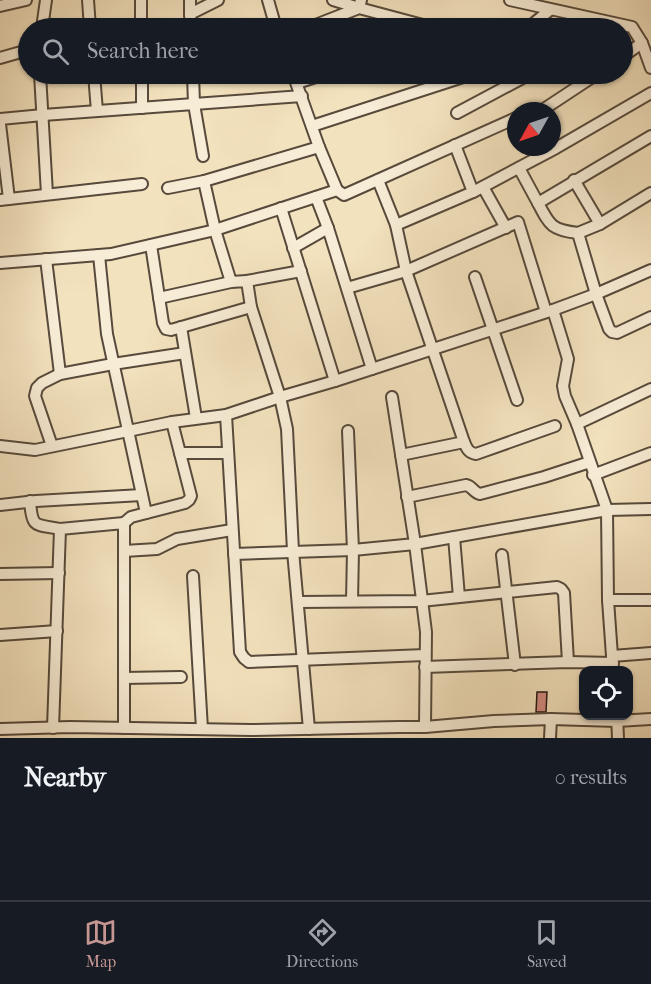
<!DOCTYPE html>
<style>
:root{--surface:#171b24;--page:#20242c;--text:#f1f3f6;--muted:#9ea1a6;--line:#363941;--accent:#c59692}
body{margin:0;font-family:"IM FELL French Canon",serif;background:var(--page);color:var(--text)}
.controls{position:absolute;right:18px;bottom:18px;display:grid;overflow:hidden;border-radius:12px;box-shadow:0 2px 4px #0004}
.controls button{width:54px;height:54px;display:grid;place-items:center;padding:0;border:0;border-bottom:2px solid var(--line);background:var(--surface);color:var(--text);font:30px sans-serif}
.compass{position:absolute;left:507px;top:102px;width:54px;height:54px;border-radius:50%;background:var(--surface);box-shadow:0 2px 4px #0004;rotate:230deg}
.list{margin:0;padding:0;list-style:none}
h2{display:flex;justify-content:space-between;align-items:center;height:78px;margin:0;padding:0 24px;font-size:26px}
h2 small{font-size:20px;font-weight:400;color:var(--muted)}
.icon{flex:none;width:33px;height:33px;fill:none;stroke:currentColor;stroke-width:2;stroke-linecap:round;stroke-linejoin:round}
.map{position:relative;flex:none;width:651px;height:738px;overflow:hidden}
.search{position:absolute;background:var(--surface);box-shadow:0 2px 4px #0004;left:18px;right:18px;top:18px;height:66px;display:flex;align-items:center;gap:15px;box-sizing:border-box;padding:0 21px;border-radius:33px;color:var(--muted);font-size:22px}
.sheet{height:162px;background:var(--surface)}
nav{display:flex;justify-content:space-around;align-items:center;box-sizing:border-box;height:84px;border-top:2px solid var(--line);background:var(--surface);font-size:16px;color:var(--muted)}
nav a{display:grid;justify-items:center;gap:3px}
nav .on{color:var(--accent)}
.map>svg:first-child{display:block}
.building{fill:#d38b81;stroke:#231811;stroke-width:1.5}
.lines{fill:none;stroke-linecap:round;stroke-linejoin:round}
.street-casing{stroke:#574a3c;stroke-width:14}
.street{stroke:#f7ecd5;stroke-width:10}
</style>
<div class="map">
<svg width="651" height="738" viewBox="0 0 651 738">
<rect width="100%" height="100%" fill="#f3e2be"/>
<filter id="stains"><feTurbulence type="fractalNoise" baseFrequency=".00333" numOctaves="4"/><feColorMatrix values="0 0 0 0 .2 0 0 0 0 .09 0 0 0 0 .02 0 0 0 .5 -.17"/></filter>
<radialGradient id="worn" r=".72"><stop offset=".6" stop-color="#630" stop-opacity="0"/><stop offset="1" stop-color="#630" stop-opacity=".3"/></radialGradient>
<polygon class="building" points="537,692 547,692 546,712 536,712"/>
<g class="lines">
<g class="street-casing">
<g id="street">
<polyline points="88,0 90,28"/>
<polyline points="141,0 141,28"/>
<polyline points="190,0 190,14"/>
<polyline points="268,0 276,28"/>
<polyline points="333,0 359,8 361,0"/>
<polyline points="510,0 632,27 642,43 651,68"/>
<polyline points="0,6 26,0"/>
<polyline points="42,28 46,0"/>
<polyline points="191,28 190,14 218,0"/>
<polyline points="308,28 359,8 434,28"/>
<polyline points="528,28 550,10"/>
<polyline points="622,57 642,43"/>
<polyline points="0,58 28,50"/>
<polyline points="40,74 47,194"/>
<polyline points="94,74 97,111"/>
<polyline points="142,74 142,108"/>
<polyline points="193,74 194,104 302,96"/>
<polyline points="293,74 319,147 337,190 344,195 516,118"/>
<polyline points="297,83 325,74"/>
<polyline points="541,111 597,74"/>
<polyline points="457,113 530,74"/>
<polyline points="0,119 43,115 194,104 203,156"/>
<polyline points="0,124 9,199"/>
<polyline points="312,126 463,77 468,74"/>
<path d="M455,145L473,192L396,225L406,271L464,442C467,449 469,453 476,454L555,426"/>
<polyline points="519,168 538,203 651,136"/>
<polyline points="378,180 396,225"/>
<polyline points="574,180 600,224"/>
<polyline points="483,187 506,228"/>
<polyline points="168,188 204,181"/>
<polyline points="473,192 556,148 651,93"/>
<polyline points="651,193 600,224 578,233 596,294 609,329 612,332 617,333 651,317"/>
<polyline points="316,197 328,228 372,369"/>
<polyline points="0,200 142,184"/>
<path d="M538,203C550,226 552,230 578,233"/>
<polyline points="281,208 335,381"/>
<polyline points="151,245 163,323 166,329 171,330 251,307"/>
<polyline points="293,248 328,228"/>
<polyline points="99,255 107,334 146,513"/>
<polyline points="46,259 60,374"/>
<polyline points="0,263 111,254 215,230 337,190"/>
<polyline points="475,277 517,400"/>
<polyline points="247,281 301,271"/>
<polyline points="347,288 406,271 518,222 546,312"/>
<polyline points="159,298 231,282"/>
<polyline points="553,310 596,294 651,270"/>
<polyline points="181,327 196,418"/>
<polyline points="226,415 240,652 244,658 249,662 425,655"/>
<polyline points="577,424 651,389"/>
<polyline points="348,431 353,550 352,601"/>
<polyline points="0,446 35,450 172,422 226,415 280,397 251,307 247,281 231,282 215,230 204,181 319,147"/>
<polyline points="52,446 35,396 37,388 42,383 60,374 113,364 185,353"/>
<polyline points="180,453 228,453"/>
<polyline points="401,455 464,442"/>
<polyline points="593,475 651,453"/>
<path d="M407,497L466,485C472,486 474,493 480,494L544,477L590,462"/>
<path d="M30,501C32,529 35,524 60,529"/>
<polyline points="0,505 36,501 142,495"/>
<polyline points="124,523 131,517 185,503 189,500 191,496 172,422"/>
<polyline points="454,537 459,597"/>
<polyline points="124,551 157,549 177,539 232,530"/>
<polyline points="234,554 353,550 415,544 392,397"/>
<polyline points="502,555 515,665"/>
<polyline points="0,574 59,573"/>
<polyline points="193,576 202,729"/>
<polyline points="608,600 651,600"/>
<polyline points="298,602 421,601 557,587 561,589 564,593 568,662"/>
<polyline points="0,635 57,631"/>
<polyline points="612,656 651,653"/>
<polyline points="425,667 568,662 613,663"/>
<polyline points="124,678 181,677"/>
<polyline points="617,716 618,738"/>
<polyline points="425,727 426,632 415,544 607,510 608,600 613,670"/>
<polyline points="53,728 60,529 124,523 124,728"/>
<polyline points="0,729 70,727 251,730 399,727 425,727 494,721 551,719 617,721 651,719"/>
<polyline points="309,729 293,551 287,429 280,397 335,381 553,310 568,359 563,386 565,396 577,424 607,510 651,509"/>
<polyline points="550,738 551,719"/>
</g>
</g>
<use href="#street" class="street"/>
</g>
<rect width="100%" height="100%" filter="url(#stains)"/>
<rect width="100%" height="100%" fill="url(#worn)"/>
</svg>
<div class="controls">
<button><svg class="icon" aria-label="locate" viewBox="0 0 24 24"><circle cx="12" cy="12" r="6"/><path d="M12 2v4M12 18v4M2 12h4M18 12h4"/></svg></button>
</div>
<svg class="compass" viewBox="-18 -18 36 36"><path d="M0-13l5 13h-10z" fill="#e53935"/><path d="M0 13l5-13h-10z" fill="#9ea1a6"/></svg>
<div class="search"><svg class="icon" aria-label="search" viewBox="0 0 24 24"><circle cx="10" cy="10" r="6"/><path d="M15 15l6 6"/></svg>Search here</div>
</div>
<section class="sheet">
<h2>Nearby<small>0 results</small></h2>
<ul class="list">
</ul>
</section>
<nav>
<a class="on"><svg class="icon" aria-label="map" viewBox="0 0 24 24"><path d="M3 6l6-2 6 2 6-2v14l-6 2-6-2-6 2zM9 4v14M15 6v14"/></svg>Map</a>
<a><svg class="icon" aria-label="directions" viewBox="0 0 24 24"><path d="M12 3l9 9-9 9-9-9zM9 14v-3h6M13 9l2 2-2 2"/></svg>Directions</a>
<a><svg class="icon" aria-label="saved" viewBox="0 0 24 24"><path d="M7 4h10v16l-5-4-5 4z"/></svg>Saved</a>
</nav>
